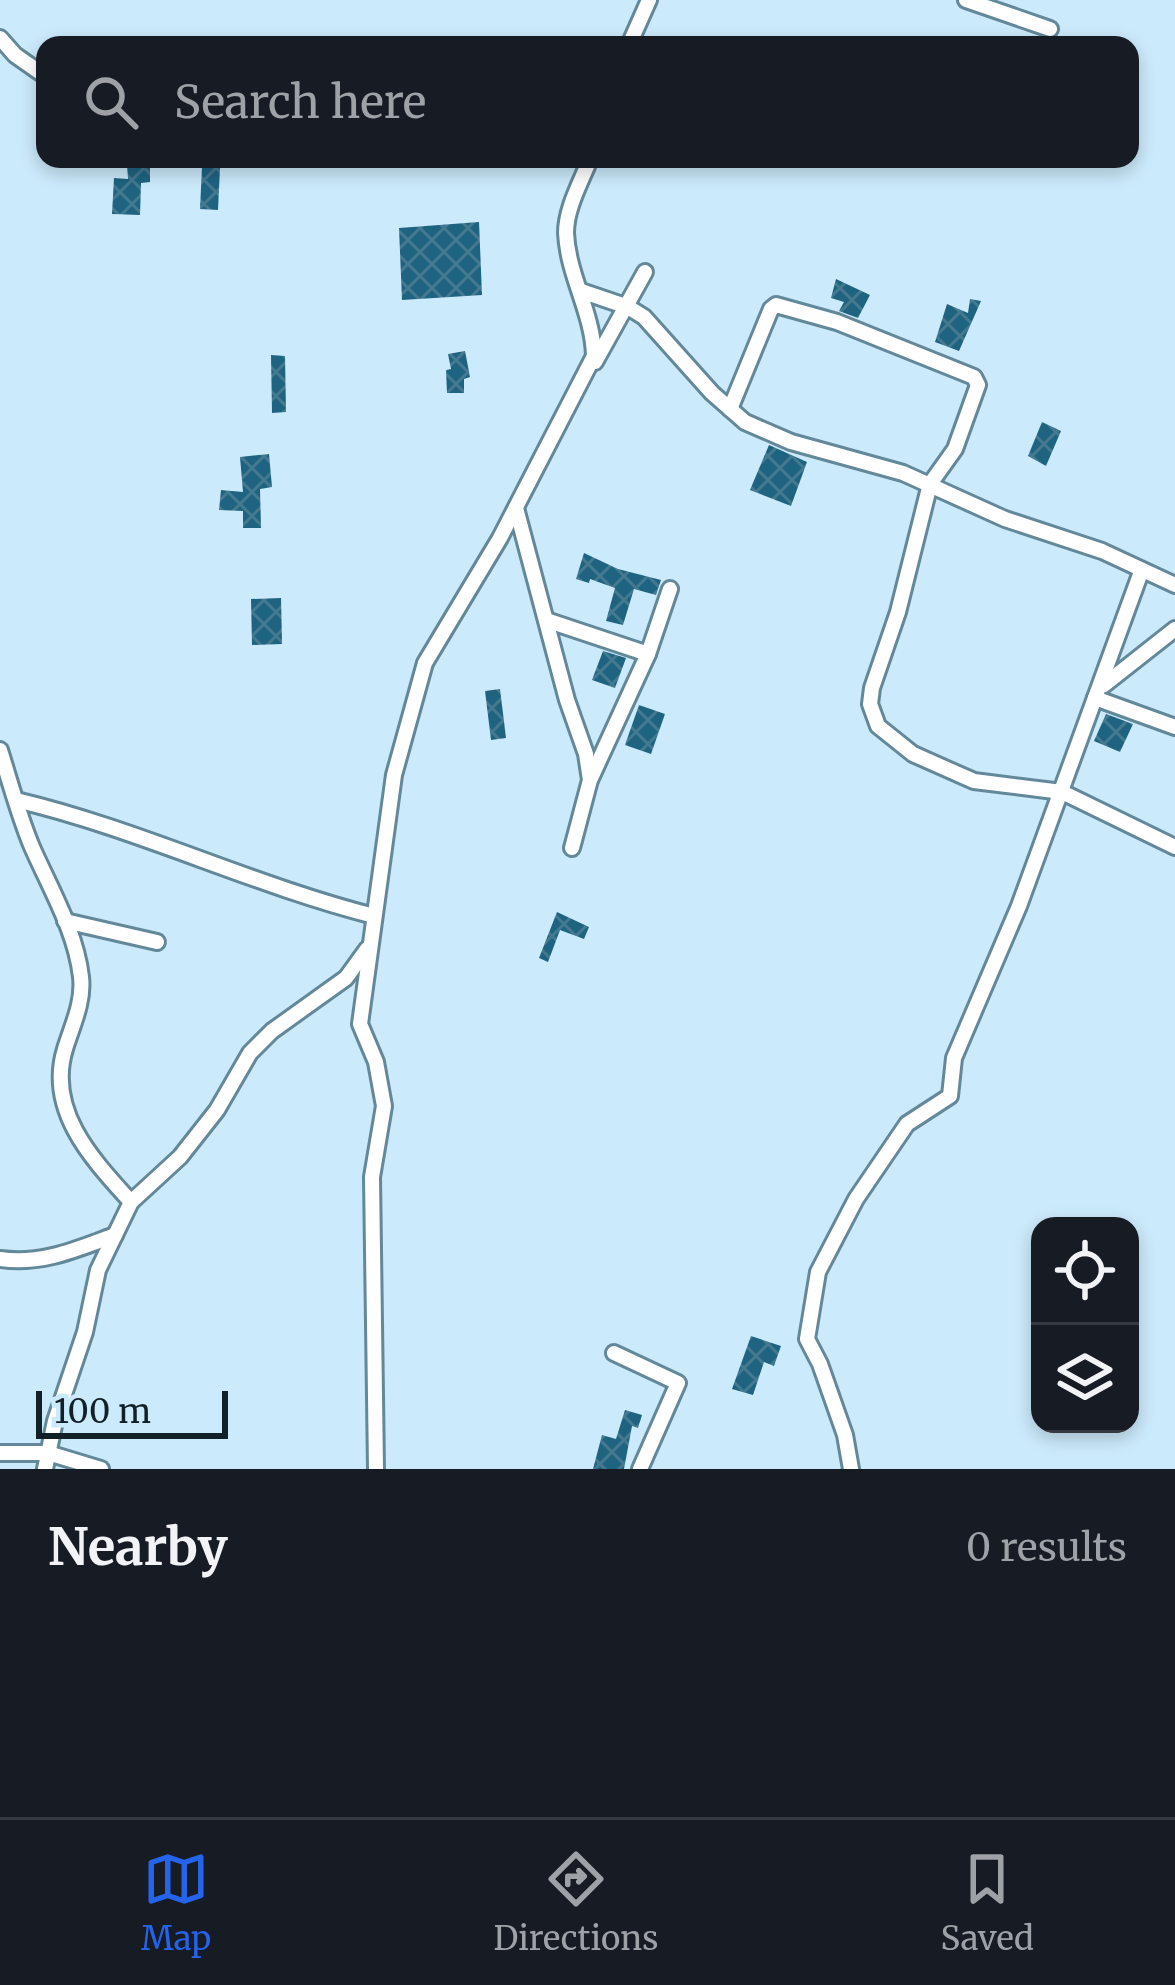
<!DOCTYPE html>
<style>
:root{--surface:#171b24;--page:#242831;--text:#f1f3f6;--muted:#9ea1a6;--line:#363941;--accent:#2563eb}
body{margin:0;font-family:Merriweather,serif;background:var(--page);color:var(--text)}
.controls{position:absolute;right:36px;bottom:36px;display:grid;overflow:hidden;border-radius:24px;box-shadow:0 6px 18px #0003}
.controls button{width:108px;height:108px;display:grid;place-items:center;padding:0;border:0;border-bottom:3px solid var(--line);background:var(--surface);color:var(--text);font:60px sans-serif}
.scale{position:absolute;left:36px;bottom:30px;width:192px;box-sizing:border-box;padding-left:12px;border:6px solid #122028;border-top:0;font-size:33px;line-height:42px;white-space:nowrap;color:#122028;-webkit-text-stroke:9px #cbeafb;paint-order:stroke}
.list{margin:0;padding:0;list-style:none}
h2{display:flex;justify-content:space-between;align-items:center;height:156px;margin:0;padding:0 48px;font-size:51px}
h2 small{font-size:39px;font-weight:400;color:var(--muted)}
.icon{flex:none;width:66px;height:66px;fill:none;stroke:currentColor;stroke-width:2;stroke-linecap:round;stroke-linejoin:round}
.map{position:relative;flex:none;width:1175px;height:1469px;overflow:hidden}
.search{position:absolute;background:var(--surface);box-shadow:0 6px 18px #0003;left:36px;right:36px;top:36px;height:132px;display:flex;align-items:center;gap:30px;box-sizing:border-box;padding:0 42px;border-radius:24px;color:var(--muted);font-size:45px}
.sheet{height:348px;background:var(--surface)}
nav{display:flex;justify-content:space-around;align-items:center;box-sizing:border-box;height:168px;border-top:3px solid var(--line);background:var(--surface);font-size:33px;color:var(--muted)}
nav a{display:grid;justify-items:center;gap:6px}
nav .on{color:var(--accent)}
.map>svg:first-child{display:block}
.building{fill:url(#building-cross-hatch)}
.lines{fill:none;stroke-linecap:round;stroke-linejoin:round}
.street-casing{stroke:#63889a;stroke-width:20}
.street{stroke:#fff;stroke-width:14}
</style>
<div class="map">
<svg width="1175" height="1469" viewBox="0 0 1175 1469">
<defs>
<pattern id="building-cross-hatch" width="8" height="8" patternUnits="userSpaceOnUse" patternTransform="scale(3)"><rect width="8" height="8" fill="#1e6380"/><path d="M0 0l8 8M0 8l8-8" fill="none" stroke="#447990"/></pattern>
</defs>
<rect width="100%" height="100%" fill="#cbeafb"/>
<g class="building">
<polygon points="150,164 150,182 141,183 140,215 112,214 114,178 128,179 127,165"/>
<polygon points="202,167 220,168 218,210 200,209"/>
<polygon points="479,222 482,295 402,300 399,228"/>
<polygon points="836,279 870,295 858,318 839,311 844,302 831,298"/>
<polygon points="970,299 981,301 959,351 935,342 947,304 968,313"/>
<polygon points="465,351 470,377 464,379 464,393 447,393 446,370 451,369 448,354"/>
<polygon points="271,355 285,356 286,412 272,413"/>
<polygon points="1042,422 1061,431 1046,466 1028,456"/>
<polygon points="769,445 807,462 791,506 750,490"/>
<polygon points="269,454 272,487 260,489 261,528 243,528 243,511 219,510 221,490 243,492 240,457"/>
<polygon points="584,553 618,569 661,580 656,595 634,589 623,625 606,621 615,588 590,579 589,583 576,579"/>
<polygon points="281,598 282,644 252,645 251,599"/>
<polygon points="603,651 626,658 615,688 592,680"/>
<polygon points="500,689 506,738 491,740 485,691"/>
<polygon points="639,705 665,714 651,754 625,745"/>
<polygon points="1106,714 1133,724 1120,752 1094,741"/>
<polygon points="557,912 589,927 584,939 560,930 548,962 539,958"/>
<polygon points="751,1336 781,1346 774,1366 764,1362 753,1395 732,1389"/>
<polygon points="625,1410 642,1415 638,1428 632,1426 624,1469 593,1469 602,1435 616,1439"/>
</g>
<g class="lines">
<g class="street-casing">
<g id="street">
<polyline points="966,0 1050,29"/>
<polyline points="0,38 15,55 45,76"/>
<polyline points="629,45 649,0"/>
<polyline points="581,291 628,307 644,317 712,393 745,422 791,442 903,473 1005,519 1102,551 1175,585"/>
<polyline points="595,362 645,272"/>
<polyline points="730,409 771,309 776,305 837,322 974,377 978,385 955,449 930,484 898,612 872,688 870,704 878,726 913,754 974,781 1062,792 1175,847"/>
<polyline points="516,508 567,700 586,754 590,780 572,848"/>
<polyline points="546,620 648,654"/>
<polyline points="1104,685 1175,629"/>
<polyline points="1095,698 1175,727"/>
<path d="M0,750C10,782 19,816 32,847C50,888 76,932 81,977C84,1002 72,1026 65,1049C46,1111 93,1160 131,1202"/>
<polyline points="591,778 648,654 670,589"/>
<path d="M16,800C139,829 252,885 374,916"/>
<polyline points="65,921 157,942"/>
<path d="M0,1259C42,1265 77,1249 115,1235"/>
<polyline points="614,1353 678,1383 640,1469"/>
<polyline points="0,1453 48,1453 101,1469"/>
<polyline points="45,1469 55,1421 85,1332 98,1270 131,1202 180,1157 217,1110 250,1053 272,1031 346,978 367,949"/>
<path d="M376,1469L372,1177L384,1106L376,1062L360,1024L394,775L425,663L500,538L594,356C593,313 568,276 566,233C566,208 581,182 590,159"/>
<polyline points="851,1469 845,1435 820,1364 807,1339 818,1272 856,1199 907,1124 950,1096 954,1058 1019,906 1141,572"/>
</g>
</g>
<use href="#street" class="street"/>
</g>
</svg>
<div class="controls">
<button><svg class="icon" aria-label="locate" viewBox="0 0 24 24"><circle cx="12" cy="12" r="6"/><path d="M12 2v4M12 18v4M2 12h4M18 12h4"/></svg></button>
<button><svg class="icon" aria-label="layers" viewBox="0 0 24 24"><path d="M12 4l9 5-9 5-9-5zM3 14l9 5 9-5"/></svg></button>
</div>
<div class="scale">100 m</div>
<div class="search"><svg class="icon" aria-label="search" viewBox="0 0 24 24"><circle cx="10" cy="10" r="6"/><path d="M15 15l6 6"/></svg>Search here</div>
</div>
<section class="sheet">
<h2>Nearby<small>0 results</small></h2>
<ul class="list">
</ul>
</section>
<nav>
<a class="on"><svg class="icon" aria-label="map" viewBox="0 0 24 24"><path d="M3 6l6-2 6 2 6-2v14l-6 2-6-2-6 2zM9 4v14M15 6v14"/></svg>Map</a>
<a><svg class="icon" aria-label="directions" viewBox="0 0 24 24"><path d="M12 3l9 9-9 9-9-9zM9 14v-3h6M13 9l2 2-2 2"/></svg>Directions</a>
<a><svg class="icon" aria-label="saved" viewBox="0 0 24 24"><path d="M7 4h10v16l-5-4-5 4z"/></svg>Saved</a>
</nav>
